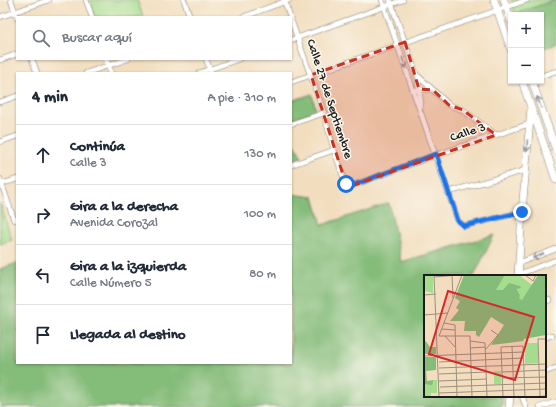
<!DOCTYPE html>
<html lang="es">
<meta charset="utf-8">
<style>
:root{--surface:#fff;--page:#f6f6f7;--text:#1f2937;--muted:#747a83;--line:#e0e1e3}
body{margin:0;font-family:"Gochi Hand",sans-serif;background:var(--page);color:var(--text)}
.controls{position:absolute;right:12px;top:12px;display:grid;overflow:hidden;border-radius:0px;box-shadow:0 1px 3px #0004}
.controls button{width:36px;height:36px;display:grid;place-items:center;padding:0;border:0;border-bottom:1px solid var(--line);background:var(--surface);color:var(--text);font:20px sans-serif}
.stop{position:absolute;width:12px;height:12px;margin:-9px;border:3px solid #1a73e8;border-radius:50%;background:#fff}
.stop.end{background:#1a73e8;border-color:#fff;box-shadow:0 1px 4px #0008}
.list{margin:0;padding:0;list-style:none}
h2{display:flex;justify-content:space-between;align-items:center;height:52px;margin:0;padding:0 16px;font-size:17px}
h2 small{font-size:13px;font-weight:400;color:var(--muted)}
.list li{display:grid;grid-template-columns:26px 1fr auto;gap:12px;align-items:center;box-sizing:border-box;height:60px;padding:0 16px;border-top:1px solid var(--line)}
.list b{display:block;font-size:15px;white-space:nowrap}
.list p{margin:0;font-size:13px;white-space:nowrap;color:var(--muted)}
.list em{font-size:13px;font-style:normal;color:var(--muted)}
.icon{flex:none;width:22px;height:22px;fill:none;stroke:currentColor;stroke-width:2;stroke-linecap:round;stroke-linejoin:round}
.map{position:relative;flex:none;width:556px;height:407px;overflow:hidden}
.search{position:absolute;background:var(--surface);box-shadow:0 1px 3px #0004;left:16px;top:16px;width:276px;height:44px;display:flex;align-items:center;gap:10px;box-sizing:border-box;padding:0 14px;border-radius:0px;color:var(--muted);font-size:15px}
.panel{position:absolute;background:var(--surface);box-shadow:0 1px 3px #0004;left:16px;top:72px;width:276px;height:292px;border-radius:0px}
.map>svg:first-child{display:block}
.green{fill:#a5dc8e;stroke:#607c55}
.forest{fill:#84bc79;stroke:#506c4a}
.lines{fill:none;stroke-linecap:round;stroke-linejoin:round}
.street-casing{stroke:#877d6e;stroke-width:6}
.secondary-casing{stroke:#877d6e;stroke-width:8}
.street{stroke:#fff;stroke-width:5}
.secondary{stroke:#fff;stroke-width:7}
.oneway{stroke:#999}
.route{stroke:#1a73e8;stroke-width:5}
.marked{fill:#c8321e;fill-opacity:0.2;stroke:#c8321e;stroke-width:3;stroke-dasharray:8 5;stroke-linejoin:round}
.labels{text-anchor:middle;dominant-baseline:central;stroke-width:3;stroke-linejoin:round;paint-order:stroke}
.street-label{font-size:13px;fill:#1c1c1c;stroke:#fbf7ec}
.inset-road{fill:none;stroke:#9c907e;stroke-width:1}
.view{fill:#d62828;fill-opacity:0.15;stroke:#d62828;stroke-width:2}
.inset-edge{fill:none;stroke:#1c1c1c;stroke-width:2}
</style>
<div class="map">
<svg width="556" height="407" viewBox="0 0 556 407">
<rect width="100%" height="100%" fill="#fbf7ec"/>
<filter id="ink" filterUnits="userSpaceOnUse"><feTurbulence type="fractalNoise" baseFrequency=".025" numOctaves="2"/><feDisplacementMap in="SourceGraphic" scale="8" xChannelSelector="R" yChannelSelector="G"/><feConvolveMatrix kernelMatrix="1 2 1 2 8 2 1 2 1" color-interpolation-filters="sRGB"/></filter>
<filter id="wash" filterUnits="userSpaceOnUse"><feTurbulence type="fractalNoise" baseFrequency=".012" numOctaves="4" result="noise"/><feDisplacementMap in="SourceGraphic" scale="16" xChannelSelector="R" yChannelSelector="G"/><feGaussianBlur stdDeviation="0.9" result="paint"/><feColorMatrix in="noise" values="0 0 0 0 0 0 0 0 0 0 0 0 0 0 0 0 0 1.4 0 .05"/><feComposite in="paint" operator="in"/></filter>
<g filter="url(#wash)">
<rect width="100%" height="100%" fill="#f2debf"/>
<g class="green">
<polygon points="89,0 137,0 143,16 139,17 95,17"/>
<polygon points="511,0 555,0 515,14"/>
<polygon points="0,203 12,240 0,244"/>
</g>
<g class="forest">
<polygon points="556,0 556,44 541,49 541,15 516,15 515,14"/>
<polygon points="312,94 316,111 291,119 291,101"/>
<polygon points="293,141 302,157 291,160 291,142"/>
<polygon points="291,194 314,197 322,225 389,203 401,262 494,235 474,276 425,276 425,396 503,396 502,407 0,407 0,269 17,263 17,363 291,363"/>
</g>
</g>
<g filter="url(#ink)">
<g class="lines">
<g class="street-casing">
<g id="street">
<polyline points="11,0 17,18"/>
<polyline points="86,0 92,17"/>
<polyline points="184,0 190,17"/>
<polyline points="284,0 290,17"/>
<polyline points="382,0 458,221 464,226 522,212"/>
<polyline points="390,0 418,79 421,105"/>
<polyline points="0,17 49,0"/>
<polyline points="243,17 289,0"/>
<polyline points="291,20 324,113 334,150 346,184 354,185 436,155 529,124"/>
<polyline points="291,40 403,0"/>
<polyline points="32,59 37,73"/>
<polyline points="106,59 111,73"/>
<polyline points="206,59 211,73"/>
<polyline points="0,60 17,54"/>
<polyline points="86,73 128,59"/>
<polyline points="199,73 239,59"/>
<polyline points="418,76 433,90"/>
<polyline points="541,76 556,71"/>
<polyline points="291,82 527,0"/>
<polyline points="416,90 433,90 449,105 463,110 496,135"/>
<polyline points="0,102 17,96"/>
<polyline points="291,124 324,113"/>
<polyline points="0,142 17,136"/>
<polyline points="291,165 334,150"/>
<polyline points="0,179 14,220 17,219"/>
<polyline points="2,184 17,179"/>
<polyline points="449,192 526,170"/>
<polyline points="519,263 556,249"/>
<polyline points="519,274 556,260"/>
<polyline points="545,302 549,300"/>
<polyline points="545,337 552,335"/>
<polyline points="545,372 556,368"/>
<polyline points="522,396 526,407"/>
<polyline points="540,407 556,402"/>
</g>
</g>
<g class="secondary-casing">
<g id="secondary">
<polyline points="494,0 511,50"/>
<polyline points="504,0 511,21"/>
<polyline points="522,81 556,180"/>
<polyline points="532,81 556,150"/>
<polyline points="518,276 522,212 531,108"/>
<polyline points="509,407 510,396"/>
</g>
</g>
<use href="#street" class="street"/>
<use href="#secondary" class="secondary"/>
</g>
<defs><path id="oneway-shaft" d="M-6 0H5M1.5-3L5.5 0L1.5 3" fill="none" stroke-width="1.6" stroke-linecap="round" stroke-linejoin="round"/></defs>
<g class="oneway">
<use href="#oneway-shaft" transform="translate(404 63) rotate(72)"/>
<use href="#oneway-shaft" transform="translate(539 102) rotate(-109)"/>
<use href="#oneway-shaft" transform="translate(527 146) rotate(94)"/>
<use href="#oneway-shaft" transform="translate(538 256) rotate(158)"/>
</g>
</g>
<g class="lines" filter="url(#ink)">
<polyline class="route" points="346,184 354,185 436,154 458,221 464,226 522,212"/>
</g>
<path class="marked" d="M405,42L419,89L433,90L449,105L463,110L496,135L354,185L346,184L311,75Z"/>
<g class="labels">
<g class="street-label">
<text transform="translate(329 99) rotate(72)">Calle 27 de Septiembre</text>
<text transform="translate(468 133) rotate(-18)">Calle 3</text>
</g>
</g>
<g transform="translate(424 275)">
<rect width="122" height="122" fill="#f2debf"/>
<path d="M1,0H9V18L1,16ZM81,0H95L108,10L99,25L94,23V10L79,15H72ZM101,68H114V88L101,89ZM70,96H77V109H70ZM10,105H13V118H7V122H0V109L10,108Z" fill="#a5dc8e"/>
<path d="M40,0H81L72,15H79L85,8L96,11L97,13L93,14L96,21L95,23L98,25L114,0H122V60L100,64L99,66L67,70L80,50L67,42L55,62L52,60V56H40L41,46H26L35,35L32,33L36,26L31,23ZM0,64L6,72H12V79H0ZM0,82H12V95L2,96L3,106L10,105L8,110L0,109Z" fill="#84bc79"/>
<path class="inset-road" d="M10,0L15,122M28,0L29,23M101,0L109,6L112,0M10,2L34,0M0,20L12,19M0,40L24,38M20,48L31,50L33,122M18,54L31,55M15,61H46L48,122M15,61L38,0M21,61L31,72M46,66L61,68L63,122M88,71L90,122M46,73L61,72M62,74L74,60L67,55M0,81L99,77M15,87L100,83M15,93L122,89M78,97L122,95M15,99L63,97M78,103L122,102M15,106L63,104M16,112L122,108M15,118L122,114M116,121L114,64H122M79,122L77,72L99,71L101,122M104,122L122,121"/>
<path class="view" d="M24,16L110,42L91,105L5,79Z"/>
<rect width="122" height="122" class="inset-edge"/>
</g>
</svg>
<div class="controls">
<button>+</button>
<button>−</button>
</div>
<div class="stop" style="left:346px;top:184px"></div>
<div class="stop end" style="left:522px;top:212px"></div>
<div class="search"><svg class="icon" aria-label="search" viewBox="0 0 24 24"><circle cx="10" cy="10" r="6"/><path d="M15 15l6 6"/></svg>Buscar aquí</div>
<section class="panel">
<h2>4 min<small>A pie · 310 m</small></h2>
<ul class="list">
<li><svg class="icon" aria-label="ahead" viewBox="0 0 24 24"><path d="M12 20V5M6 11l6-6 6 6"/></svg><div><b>Continúa</b><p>Calle 3</p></div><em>130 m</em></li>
<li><svg class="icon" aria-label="right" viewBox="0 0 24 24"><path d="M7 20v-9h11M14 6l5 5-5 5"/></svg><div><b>Gira a la derecha</b><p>Avenida Corozal</p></div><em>100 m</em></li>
<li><svg class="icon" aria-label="left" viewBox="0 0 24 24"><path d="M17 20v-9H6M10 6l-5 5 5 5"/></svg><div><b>Gira a la izquierda</b><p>Calle Número 5</p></div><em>80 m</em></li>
<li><svg class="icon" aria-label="arrive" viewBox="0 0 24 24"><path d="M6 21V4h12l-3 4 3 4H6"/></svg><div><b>Llegada al destino</b></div></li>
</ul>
</section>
</div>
